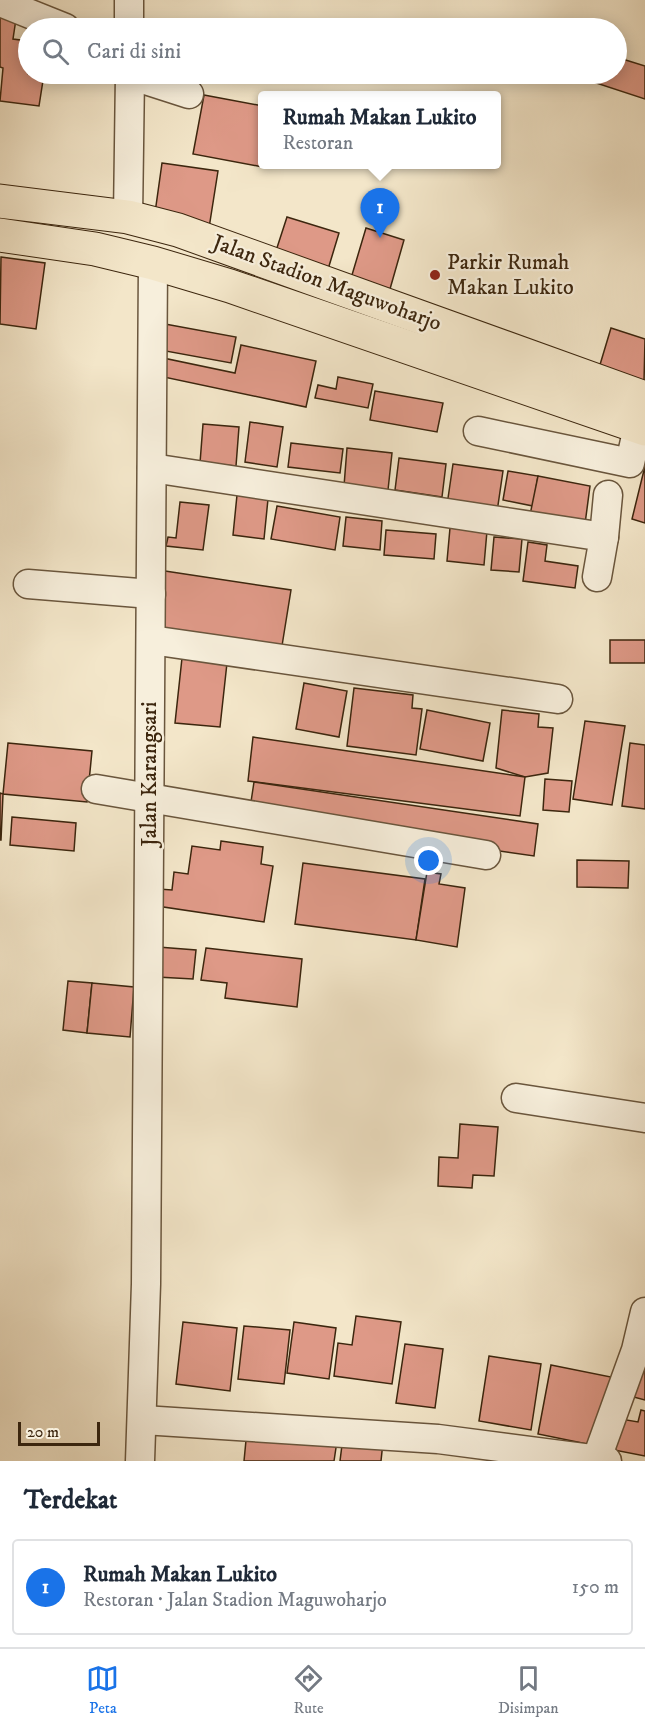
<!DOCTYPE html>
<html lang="id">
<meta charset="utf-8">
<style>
:root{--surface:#fff;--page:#f2f2f3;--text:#1f2937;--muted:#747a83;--line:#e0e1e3;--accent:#1a73e8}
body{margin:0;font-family:"IM FELL DW Pica",serif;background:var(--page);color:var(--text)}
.scale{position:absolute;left:18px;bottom:15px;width:82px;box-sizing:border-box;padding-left:6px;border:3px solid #3c260e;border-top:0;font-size:16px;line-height:21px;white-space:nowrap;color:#3c260e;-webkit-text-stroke:4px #f7efdc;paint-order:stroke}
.you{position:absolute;left:429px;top:861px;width:21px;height:21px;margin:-15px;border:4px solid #fff;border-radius:50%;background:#1a73e8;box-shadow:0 0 0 9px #1a73e833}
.badge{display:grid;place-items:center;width:39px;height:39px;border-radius:50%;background:var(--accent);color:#fff;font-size:20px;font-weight:700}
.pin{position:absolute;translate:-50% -50px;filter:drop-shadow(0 2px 3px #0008)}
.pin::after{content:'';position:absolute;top:32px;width:21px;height:18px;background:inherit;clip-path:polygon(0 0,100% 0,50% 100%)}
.popup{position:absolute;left:258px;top:91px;width:243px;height:78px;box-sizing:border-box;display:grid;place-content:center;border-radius:6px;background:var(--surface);filter:drop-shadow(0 2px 4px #0005);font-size:20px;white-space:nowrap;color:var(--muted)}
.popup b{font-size:22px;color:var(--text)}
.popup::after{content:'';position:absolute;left:50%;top:100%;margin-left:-12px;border:12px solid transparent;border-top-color:var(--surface)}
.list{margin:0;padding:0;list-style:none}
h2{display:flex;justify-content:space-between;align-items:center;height:78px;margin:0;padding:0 24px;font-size:26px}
h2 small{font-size:20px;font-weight:400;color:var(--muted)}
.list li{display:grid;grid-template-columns:39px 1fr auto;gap:18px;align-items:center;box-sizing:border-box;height:96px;margin:0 12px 12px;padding:0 12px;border:2px solid var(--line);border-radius:6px}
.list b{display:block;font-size:22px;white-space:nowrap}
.list p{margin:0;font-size:20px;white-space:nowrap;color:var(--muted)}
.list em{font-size:20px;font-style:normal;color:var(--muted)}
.icon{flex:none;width:33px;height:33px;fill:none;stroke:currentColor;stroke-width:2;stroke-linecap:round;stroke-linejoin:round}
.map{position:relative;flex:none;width:645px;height:1461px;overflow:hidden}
.search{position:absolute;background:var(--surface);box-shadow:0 3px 15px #0003;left:18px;right:18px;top:18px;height:66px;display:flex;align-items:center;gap:15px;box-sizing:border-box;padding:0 21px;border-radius:33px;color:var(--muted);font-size:22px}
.sheet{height:186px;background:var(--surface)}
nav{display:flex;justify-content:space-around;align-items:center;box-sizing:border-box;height:84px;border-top:2px solid var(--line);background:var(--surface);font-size:16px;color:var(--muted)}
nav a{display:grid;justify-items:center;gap:3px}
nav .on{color:var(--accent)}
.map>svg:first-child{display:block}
.building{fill:#de9987;stroke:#3c260e;stroke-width:1.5}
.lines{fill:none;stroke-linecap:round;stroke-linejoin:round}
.minor-casing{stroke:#6a563d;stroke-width:31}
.major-casing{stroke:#3c260e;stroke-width:35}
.minor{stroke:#f7efdc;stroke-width:28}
.major{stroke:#f3e6c9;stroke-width:33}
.poi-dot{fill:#8f2418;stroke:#f7efdc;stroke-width:2}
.labels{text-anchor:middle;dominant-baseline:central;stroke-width:4.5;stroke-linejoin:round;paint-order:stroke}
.poi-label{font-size:22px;fill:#3c260e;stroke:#f7efdc;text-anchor:start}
.street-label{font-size:22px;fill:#3c260e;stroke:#f7efdc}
</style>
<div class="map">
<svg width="645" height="1461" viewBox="0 0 645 1461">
<rect width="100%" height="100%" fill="#f3e6c9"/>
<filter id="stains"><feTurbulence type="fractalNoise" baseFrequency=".00333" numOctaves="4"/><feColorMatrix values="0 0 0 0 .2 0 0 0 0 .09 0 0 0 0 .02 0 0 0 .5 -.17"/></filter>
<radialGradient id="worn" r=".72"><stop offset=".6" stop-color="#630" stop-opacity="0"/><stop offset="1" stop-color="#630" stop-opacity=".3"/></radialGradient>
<g class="building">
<polygon points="0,17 16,19 13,39 28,41 28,74 44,74 39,106 0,101 3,68 0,67"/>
<polygon points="616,57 645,66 645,99 581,78 582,74 616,74"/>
<polygon points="204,95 263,106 263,167 193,154"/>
<polygon points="162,163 218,171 209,228 154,220"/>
<polygon points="287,217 339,233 326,276 273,260"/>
<polygon points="366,228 404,240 388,296 349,285"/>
<polygon points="1,257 45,263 36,329 0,324"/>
<polygon points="165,324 236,337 231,363 160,350"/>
<polygon points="611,328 645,339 644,382 599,368"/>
<polygon points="241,345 316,361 306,407 159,376 163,358 235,373"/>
<polygon points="338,377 373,384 368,408 315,398 318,385 336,389"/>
<polygon points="375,391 443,403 437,432 370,420"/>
<polygon points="250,422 283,427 277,467 245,462"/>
<polygon points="203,424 239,427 236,466 200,463"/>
<polygon points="291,443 343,449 340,473 288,467"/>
<polygon points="347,448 392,453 388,490 344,486"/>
<polygon points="399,458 446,464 442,497 395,490"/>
<polygon points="453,464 503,471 497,512 447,505"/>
<polygon points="645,466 645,523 632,519"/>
<polygon points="508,471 538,476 533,506 503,500"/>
<polygon points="538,476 590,486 585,524 530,515"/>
<polygon points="237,495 268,499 264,539 233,535"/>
<polygon points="180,502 209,505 203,550 166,546 168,537 176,538"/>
<polygon points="277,506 340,517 335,550 271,539"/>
<polygon points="346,517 382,521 380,550 343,546"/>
<polygon points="450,528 487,531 484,565 447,561"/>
<polygon points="386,530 436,534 434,559 384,555"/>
<polygon points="494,537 522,539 519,572 491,570"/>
<polygon points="528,542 547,545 545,561 578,566 575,588 523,581"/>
<polygon points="165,571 291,590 281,652 156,634"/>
<rect x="610" y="640" width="35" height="23"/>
<polygon points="182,658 227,663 220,727 175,723"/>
<polygon points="304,683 347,691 339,737 296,729"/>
<polygon points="354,688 413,695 412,708 422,709 416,755 347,746"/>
<polygon points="427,710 490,723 483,761 420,749"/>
<polygon points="502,710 539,714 538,727 553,728 548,773 525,777 496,768"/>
<polygon points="585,721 625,726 612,805 573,799"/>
<polygon points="253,737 525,777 520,816 248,781"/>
<polygon points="8,743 92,751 87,802 3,794"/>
<polygon points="630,743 645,745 645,809 622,806"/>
<polygon points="545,779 572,781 569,812 543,810"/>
<polygon points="254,782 538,824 534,856 249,815"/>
<polygon points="0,793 3,794 1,840 0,840"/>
<polygon points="12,817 76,823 74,851 10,845"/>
<polygon points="221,841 263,847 261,864 273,866 264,922 157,906 159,889 172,890 174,872 188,874 192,846 220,850"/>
<polygon points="577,860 629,861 628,888 577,887"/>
<polygon points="303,863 425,879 416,940 295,924"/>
<polygon points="427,872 441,874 439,884 465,888 457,947 416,940"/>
<polygon points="158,947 196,950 193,979 157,977"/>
<polygon points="206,948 302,959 297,1007 225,998 227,983 201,980"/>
<polygon points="68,981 92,983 87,1033 63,1030"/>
<polygon points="92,983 134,987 130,1037 87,1033"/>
<polygon points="460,1124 498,1127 494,1176 473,1175 472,1188 438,1186 439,1157 458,1158"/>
<polygon points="356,1316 401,1322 392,1384 334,1376 338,1343 352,1345"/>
<polygon points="183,1322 237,1328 230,1391 176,1384"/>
<polygon points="294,1322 336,1328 329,1379 287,1373"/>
<polygon points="244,1326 290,1330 284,1384 238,1379"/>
<polygon points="405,1344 443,1349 435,1408 396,1403"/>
<polygon points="489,1356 541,1364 531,1430 479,1421"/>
<polygon points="551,1365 611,1377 597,1446 538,1434"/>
<polygon points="632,1368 645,1371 645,1400 626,1395"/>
<polygon points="641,1410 645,1411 645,1456 614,1450 621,1419 638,1422"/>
<polygon points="247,1430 337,1441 334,1461 244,1461"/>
<polygon points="343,1437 383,1442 381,1461 340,1461"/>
</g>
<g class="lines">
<g class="minor-casing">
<g id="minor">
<polyline points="3,0 3,3 65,28"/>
<polyline points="129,0 129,28"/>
<polyline points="130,75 189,94"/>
<polyline points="128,217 130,74"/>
<polyline points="478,431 630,463 638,427"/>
<polyline points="152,468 604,537 597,577"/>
<polyline points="604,537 608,495"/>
<polyline points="28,584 151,594"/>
<polyline points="151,640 558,699"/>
<polyline points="96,789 486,855"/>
<polyline points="516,1098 645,1118"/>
<polyline points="143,1420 438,1439 607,1461"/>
<polyline points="597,1458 636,1350 645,1312"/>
<polyline points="140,1461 146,1284 153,263"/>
</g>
</g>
<g class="major-casing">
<g id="major">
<polyline points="0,201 128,217 178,230 645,398"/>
<polyline points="0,235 95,249 153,263 230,286 645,429"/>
</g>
</g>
<use href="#minor" class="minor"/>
<use href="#major" class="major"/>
</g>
<circle class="poi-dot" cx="435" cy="275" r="6"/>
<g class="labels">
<g class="poi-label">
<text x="447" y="262">Parkir Rumah<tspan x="447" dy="25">Makan Lukito</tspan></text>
</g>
<g class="street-label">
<text transform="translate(327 283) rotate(20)">Jalan Stadion Maguwoharjo</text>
<text transform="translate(149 774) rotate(-90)">Jalan Karangsari</text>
</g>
</g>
<rect width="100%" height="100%" filter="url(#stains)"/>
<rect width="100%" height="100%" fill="url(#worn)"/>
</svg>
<div class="scale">20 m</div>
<div class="you"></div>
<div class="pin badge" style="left:380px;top:238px">1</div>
<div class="popup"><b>Rumah Makan Lukito</b>Restoran</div>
<div class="search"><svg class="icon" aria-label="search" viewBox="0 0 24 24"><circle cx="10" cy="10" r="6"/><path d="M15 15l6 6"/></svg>Cari di sini</div>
</div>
<section class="sheet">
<h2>Terdekat<small></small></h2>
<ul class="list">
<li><span class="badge">1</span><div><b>Rumah Makan Lukito</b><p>Restoran · Jalan Stadion Maguwoharjo</p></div><em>150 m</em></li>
</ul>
</section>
<nav>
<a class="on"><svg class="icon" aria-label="map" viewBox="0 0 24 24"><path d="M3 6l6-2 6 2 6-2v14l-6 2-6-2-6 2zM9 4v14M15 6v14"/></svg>Peta</a>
<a><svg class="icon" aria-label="directions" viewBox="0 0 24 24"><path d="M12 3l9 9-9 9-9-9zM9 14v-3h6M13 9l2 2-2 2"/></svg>Rute</a>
<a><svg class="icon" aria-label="saved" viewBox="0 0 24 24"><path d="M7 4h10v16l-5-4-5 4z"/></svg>Disimpan</a>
</nav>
